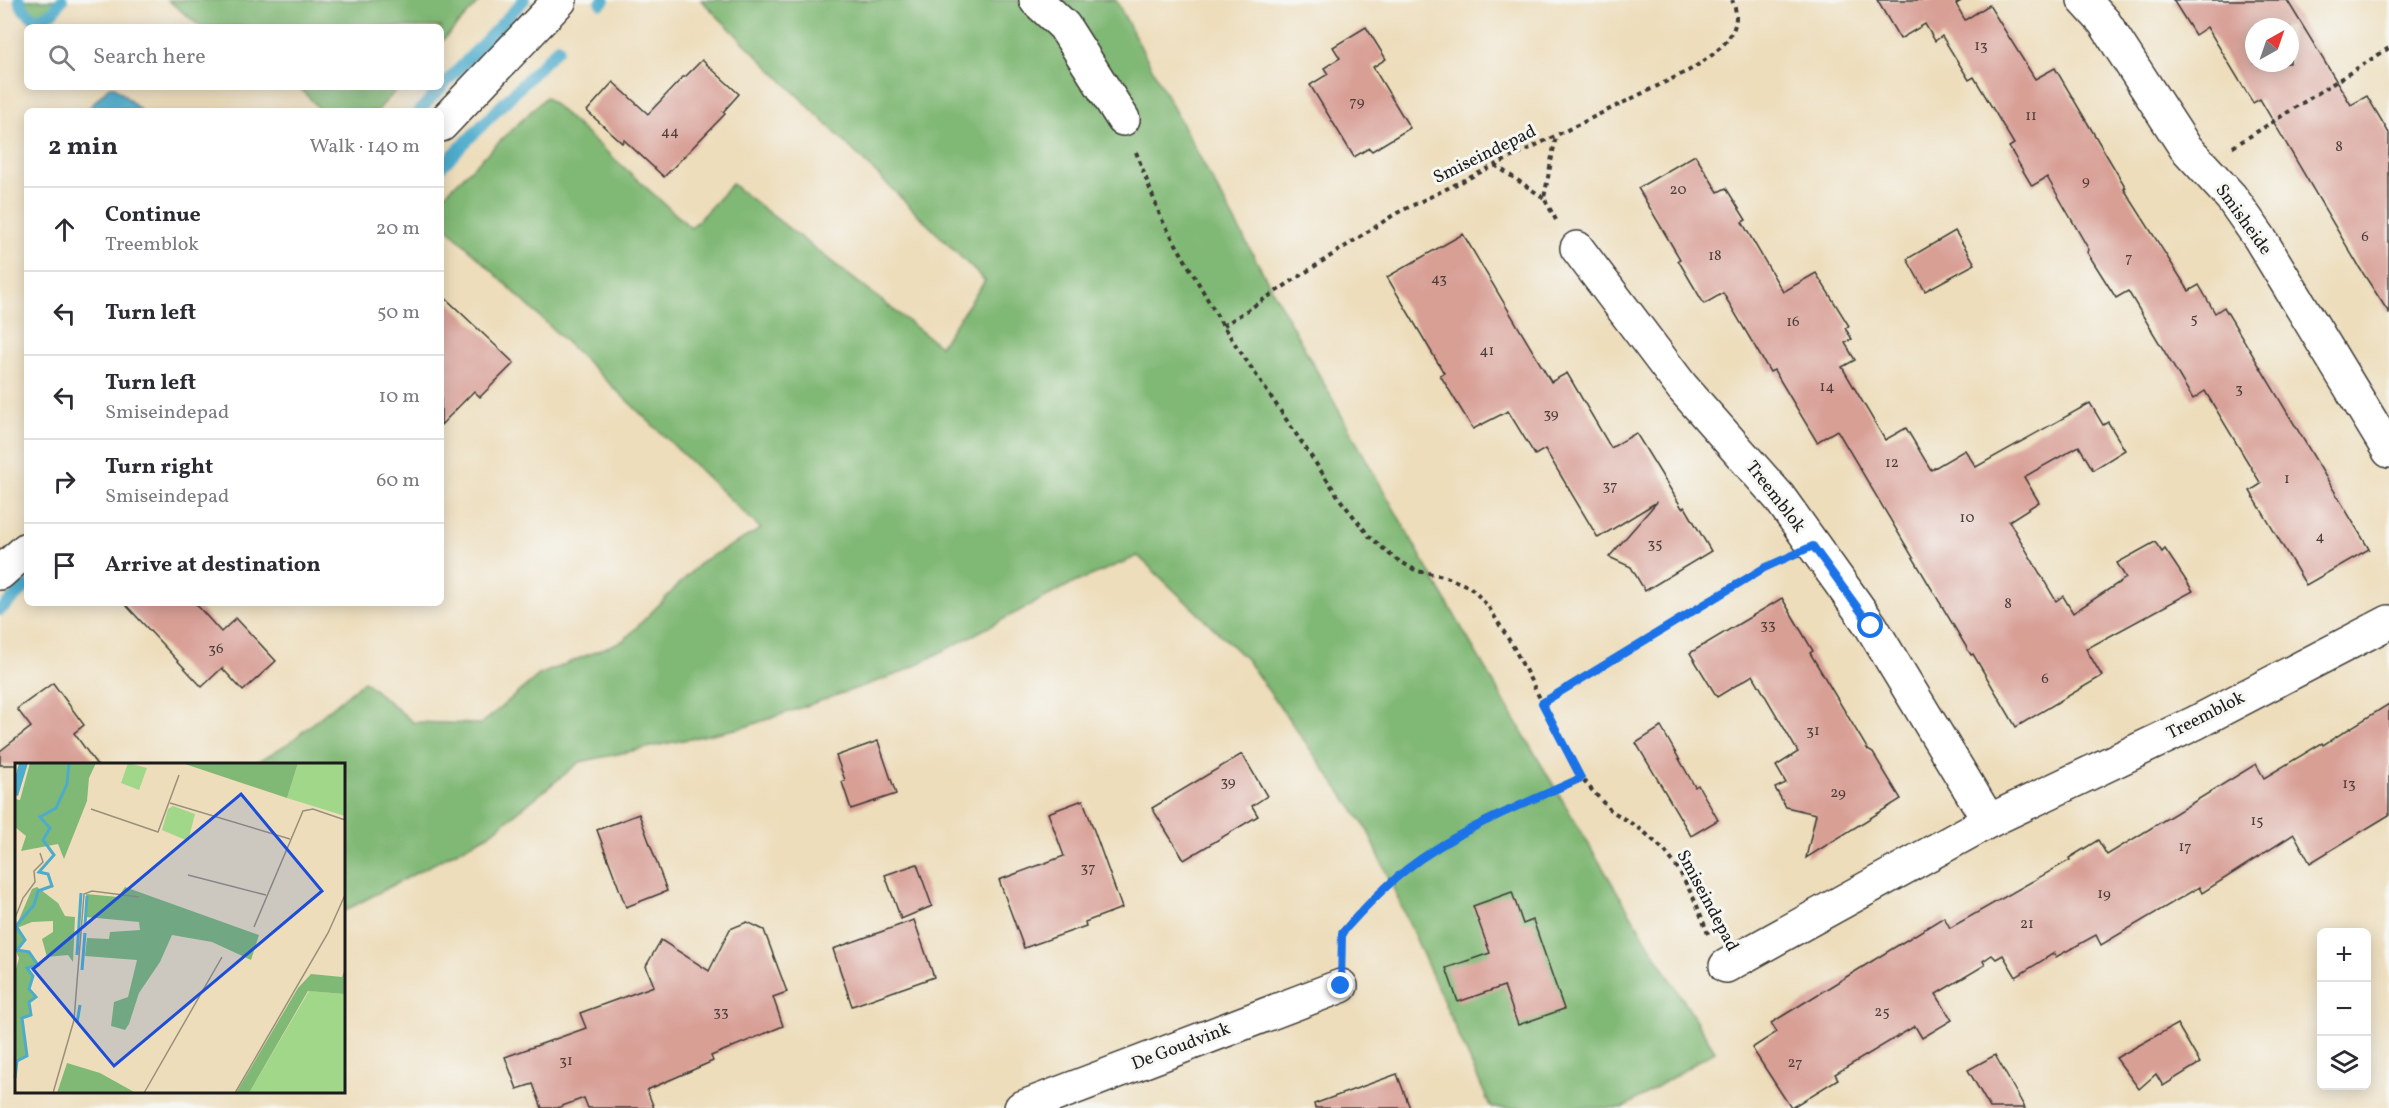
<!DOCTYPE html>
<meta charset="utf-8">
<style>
:root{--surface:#fff;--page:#f2f2f3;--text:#2b2b33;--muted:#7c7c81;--line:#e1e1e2}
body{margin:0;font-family:Vollkorn,serif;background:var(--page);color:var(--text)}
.controls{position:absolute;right:18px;bottom:18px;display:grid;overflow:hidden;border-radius:9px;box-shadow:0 3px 15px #0003}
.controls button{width:54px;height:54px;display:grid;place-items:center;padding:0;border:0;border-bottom:2px solid var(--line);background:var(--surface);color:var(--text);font:30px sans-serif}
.compass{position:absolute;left:2245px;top:18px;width:54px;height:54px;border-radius:50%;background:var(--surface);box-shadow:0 3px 15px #0003;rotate:40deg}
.stop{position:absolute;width:18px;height:18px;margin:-14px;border:4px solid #1a73e8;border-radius:50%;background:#fff}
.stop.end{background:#1a73e8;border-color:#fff;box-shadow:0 2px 6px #0008}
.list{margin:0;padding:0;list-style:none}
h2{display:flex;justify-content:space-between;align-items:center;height:78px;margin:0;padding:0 24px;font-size:26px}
h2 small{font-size:20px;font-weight:400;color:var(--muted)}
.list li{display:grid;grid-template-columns:39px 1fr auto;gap:18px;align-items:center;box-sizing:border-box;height:84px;padding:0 24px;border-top:2px solid var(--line)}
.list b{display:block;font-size:22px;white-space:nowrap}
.list p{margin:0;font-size:20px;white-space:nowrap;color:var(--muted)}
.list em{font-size:20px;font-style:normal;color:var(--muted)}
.icon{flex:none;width:33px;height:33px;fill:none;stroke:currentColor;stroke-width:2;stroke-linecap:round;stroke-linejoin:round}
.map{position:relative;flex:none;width:2389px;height:1108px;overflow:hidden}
.search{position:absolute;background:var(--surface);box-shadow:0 3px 15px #0003;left:24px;top:24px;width:420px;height:66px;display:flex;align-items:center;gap:15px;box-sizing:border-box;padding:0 21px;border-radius:9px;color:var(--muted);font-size:22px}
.panel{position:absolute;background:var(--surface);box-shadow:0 3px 15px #0003;left:24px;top:108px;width:420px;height:498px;border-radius:9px}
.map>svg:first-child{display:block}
.forest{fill:#80b875;stroke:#4e6a48;stroke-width:1.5}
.water{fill:#4daccc;stroke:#346474;stroke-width:1.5}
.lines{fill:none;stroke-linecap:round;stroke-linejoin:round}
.stream{stroke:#4daccc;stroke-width:12}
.building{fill:#d89f95;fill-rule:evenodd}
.street-casing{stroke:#3b3934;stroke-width:36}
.path{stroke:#3b3934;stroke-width:4;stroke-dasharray:4.5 4.5;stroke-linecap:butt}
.street{stroke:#fff;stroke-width:33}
.route{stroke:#1a73e8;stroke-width:8}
.labels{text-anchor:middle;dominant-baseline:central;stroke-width:6;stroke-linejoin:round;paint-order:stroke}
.number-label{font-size:15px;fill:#4b3d3a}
.street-label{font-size:18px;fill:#1c1c1c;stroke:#f6f6f2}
.inset-river{fill:none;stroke:#4daccc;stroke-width:3}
.inset-road{fill:none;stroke:#99907b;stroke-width:1.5}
.view{fill:#1d4ed8;fill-opacity:0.15;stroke:#1d4ed8;stroke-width:3}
.inset-edge{fill:none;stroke:#1c1c1c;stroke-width:3}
</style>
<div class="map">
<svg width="2389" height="1108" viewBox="0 0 2389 1108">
<rect width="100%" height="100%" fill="#f6f6f2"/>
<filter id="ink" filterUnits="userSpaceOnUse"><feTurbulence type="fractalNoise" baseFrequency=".0167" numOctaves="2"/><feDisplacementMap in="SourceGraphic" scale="12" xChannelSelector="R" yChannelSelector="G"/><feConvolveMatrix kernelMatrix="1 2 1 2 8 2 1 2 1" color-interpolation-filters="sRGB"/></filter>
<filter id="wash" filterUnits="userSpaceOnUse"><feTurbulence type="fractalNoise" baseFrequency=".008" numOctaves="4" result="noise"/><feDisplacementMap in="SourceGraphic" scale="24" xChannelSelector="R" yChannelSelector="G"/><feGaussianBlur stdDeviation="1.35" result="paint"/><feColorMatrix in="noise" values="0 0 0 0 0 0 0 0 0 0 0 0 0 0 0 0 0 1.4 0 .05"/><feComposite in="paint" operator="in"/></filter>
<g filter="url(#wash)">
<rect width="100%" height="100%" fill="#edddbb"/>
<g class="forest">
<polygon points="19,0 62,0 53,12 36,20 24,10"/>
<polygon points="168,0 481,0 441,42 441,27 201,27"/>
<path d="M701,0H1116C1176,115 1239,229 1301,342C1433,582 1570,819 1715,1051L1623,1108H1491L1367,829L1246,659L1138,556L1067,586L901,673L745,727L580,762L490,834L344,911V764H254L289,743L364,681L413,722L481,724L539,675L624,640L702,561L761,529L441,222V198L546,97L691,228L732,184L940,346L985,281Z"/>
<polygon points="299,87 399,87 377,111 318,111 318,107"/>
</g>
<polygon class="water" points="109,87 115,87 140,110 86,111"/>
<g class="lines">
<g class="stream">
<polyline points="19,0 24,10 36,20 53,12 62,0"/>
<polyline points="601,3 604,0"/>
<polyline points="419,111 524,0"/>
<polyline points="441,167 558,48"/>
<polyline points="0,610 27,586"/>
</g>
</g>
<g id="blocks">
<g class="building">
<polygon points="1877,0 1963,0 1956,4 1965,20 1989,5 2035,79 2055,68 2126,188 2124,189 2189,291 2199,285 2215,313 2224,307 2369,549 2306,585 2250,491 2261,484 2205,391 2193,399 2128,291 2116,298 2087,252 2089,250 2047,177 2032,186 2009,147 2014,144 1974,77 1969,80 1942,36 1935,41 1925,24 1900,39"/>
<path d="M2173,0H2287L2351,105L2367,96L2389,133V313L2359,267L2260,99L2253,103L2207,27L2195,35ZM2254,27H2290V63H2254Z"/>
<polygon points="1366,27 1386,59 1373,67 1410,128 1372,151 1369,148 1354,157 1310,85 1328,74 1324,68 1340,58 1333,47"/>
<polygon points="702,60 739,94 723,112 725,114 664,177 624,140 622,143 587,111 613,82 648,114 683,77 685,77"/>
<polygon points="1695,155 1718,192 1726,188 1746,220 1742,222 1783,292 1816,273 1849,326 1845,328 1852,339 1845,343 1855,360 1842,367 1885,440 1906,428 1931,470 1965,450 1976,467 2090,403 2103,425 2108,422 2125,450 2093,470 2079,446 2024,477 2039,502 2009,521 2056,601 2063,596 2073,613 2126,578 2117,563 2155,542 2162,552 2165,549 2193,591 2086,649 2102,676 2016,727 1973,654 1971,655 1837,430 1817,442 1774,370 1770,372 1723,293 1704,304 1678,260 1680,259 1638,188"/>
<polygon points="1955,231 1975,264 1925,291 1907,259"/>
<polygon points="1463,234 1551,382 1567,373 1611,448 1636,433 1682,508 1685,507 1711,551 1645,591 1631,567 1609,557 1657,502 1598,538 1545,449 1535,455 1508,411 1473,429 1440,375 1444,373 1387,277"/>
<polygon points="441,294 514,363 480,397 474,391 441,425"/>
<polygon points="1782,598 1813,651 1810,653 1868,750 1873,753 1901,799 1806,858 1816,814 1786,807 1775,788 1786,783 1776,766 1798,752 1753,675 1717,697 1690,653"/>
<polygon points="124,603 195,603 221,632 236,618 276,661 243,691 222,668 202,687"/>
<polygon points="53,683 84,725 74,733 97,765 0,765 0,751 31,727 17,709"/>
<polygon points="2389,704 2389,815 2310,863 2294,834 2202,893 2199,887 2101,945 2096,935 2056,957 2054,953 2016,977 2003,955 1996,959 1992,955 1983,961 1985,965 1936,994 1952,1020 1922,1038 1915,1026 1835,1074 1838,1079 1791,1108 1752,1048 1777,1032 1771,1023 1944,917 1950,928 2070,860 2069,858 2098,840 2107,855 2256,764 2264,778 2322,743 2323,745"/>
<polygon points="1661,727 1695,787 1698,785 1718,820 1691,836 1636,743"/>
<polygon points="878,741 896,794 851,809 842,782 845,780 836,756"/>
<polygon points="1242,754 1267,796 1252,806 1258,816 1184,860 1152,808"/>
<polygon points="1083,800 1122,908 1085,922 1086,926 1024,948 999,880 1064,856 1048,813"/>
<polygon points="639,814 667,891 626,907 597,830"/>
<polygon points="917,864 932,906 901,919 885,875"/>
<polygon points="1512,892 1523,924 1533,920 1564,1009 1518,1025 1504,986 1458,1002 1446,968 1490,953 1473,906"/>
<polygon points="914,920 934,977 852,1006 833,949"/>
<polygon points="747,922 764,930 787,992 773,997 783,1026 711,1056 713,1061 647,1090 654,1108 588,1108 584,1098 557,1108 542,1108 533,1084 517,1089 505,1057 586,1028 580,1013 654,986 646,966 661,940 709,971 730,929"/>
<polygon points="2177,1024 2200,1063 2163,1086 2156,1074 2139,1089 2116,1058"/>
<polygon points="1995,1055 2025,1108 1990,1108 1968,1070"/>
<polygon points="1397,1074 1410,1108 1315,1108 1314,1104"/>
</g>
</g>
</g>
<g filter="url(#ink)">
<use href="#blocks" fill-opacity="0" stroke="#3b3934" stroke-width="1.5"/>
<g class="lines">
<g class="street-casing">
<g id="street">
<polyline points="1036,0 1064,26 1123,119"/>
<polyline points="2084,0 2104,22 2185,147 2231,197 2259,237 2389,451"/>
<polyline points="441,125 560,0"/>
<polyline points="1577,248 1682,387 1779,497 1871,626 1989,821"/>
<polyline points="0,573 27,549"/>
<polyline points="1726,966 1989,821 2195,723 2389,622"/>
<polyline points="1021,1108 1341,986"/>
</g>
</g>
<g class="path">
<polyline points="2233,147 2389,48"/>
<polyline points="1136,152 1161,218 1223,326 1342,502 1370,537 1394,558 1417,571 1444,576 1470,587 1488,606 1514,648 1581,778 1609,809 1643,831 1665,851 1679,870 1696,903 1708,934"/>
<polyline points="1495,165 1544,198"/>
<polyline points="1556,220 1544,198 1556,136"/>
<path d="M1223,326L1395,214L1688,71C1713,56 1748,33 1732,0"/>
<polyline points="1542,703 1764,568 1779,561"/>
<path d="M1342,950V933C1368,903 1396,875 1429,853C1475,822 1530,801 1581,778"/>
</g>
<use href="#street" class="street"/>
</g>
</g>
<g class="lines" filter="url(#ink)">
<path class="route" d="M1341,986L1342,933C1362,910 1383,888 1407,869C1458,829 1522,805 1581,778L1542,703L1764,568L1813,546L1871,626"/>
</g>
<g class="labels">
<g class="number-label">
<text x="1981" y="46">13</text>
<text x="1357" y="102">79</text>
<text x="2031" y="116">11</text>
<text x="670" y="132">44</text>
<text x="2339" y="147">8</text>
<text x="2086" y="181">9</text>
<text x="1678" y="190">20</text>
<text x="2365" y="237">6</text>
<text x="1715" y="256">18</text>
<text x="2129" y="258">7</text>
<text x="1439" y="279">43</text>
<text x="2194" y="319">5</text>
<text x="1793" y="322">16</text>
<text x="1487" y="351">41</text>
<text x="1827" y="387">14</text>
<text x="2239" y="389">3</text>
<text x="1551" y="414">39</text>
<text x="1892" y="463">12</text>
<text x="2287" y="479">1</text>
<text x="1610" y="486">37</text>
<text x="1967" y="518">10</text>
<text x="2320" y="537">4</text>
<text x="1655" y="544">35</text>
<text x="2008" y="604">8</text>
<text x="1768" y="625">33</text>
<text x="216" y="649">36</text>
<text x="2045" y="679">6</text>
<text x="1813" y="731">31</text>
<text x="1228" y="782">39</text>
<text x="2349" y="784">13</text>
<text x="1838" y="793">29</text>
<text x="2257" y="821">15</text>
<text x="2185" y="847">17</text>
<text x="1088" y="868">37</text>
<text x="2104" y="894">19</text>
<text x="2027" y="924">21</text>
<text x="721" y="1012">33</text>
<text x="1882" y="1012">25</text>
<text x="566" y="1061">31</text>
<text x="1795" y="1063">27</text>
</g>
<g class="street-label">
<text transform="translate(1485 155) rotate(-26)">Smiseindepad</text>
<text transform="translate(2243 220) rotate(54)">Smisheide</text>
<text transform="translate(1775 497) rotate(52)">Treemblok</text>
<text transform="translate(2206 716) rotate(-27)">Treemblok</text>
<text transform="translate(1707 901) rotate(62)">Smiseindepad</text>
<text transform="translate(1181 1047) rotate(-21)">De Goudvink</text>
</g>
</g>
<g transform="translate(15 763)">
<rect width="330" height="330" fill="#edddbb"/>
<path d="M113,0L132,5L124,27L106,20ZM283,0H330V53L272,35ZM158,43L180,51L173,78L147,67L153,46ZM294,228L330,231V330H234Z" fill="#a0d789"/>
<path d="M15,0H81L74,15L72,38L49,96L43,81L6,88L11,73L0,64V36L5,37ZM167,0H283L272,35ZM22,124L43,140L50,153L60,154L58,199L53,192L32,194L27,176L38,169V158L17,159L2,165L10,177L2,187L14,189L23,202L12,205L18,213L14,226L21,234L14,239L16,252L7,255L12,293L2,298L0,315V210L4,195L0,186V166L17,126ZM110,124L244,172L236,197L197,179L157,172L145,199L124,230L114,261L110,267L96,263L99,239L113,234L122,197L70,193L72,175L94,176L95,169L125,167L124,159L71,154V131L103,134ZM330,205V231L293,228L234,330H221L283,225L296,211L327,214ZM52,300L85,310L121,330H42Z" fill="#80b875"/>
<path d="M4,0H13L3,33L0,32V15Z" fill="#4daccc"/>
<path class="inset-river" d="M70,162L72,133M62,192L66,130M67,207L70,170M62,260L65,242M0,315L2,298L12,293L7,255L16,252L14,239L21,234L14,226L18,213L12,205L23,202L14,189L2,187L10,177L1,163L19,142L23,128L37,123L33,111L24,109L39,92L28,77L35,65L25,54L41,45L52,21L54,0"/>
<path class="inset-road" d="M155,40L275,76M76,46L143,69L164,12M173,112L251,132M0,155L8,135L20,119L19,108L28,99L25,90M239,164L288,48L298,46L330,57M38,330L59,257L69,131L77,128L124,134M129,330L207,194M220,330L313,170L330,132"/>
<path class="view" d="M226,31L307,128L99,303L18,206Z"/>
<rect width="330" height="330" class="inset-edge"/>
</g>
</svg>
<div class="controls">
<button>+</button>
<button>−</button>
<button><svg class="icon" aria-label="layers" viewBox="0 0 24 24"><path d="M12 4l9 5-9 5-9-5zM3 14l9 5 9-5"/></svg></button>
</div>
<svg class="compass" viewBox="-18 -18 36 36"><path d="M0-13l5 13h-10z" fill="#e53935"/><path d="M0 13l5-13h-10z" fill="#7c7c81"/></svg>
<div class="stop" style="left:1871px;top:626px"></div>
<div class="stop end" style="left:1341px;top:986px"></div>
<div class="search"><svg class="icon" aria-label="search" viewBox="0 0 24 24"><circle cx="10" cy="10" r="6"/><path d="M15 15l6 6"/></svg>Search here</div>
<section class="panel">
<h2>2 min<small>Walk · 140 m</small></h2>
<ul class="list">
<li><svg class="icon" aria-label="ahead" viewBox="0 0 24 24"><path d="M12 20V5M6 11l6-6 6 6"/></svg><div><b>Continue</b><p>Treemblok</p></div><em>20 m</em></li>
<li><svg class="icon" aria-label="left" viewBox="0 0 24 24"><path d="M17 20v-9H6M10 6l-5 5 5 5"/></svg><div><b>Turn left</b></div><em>50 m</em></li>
<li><svg class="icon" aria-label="left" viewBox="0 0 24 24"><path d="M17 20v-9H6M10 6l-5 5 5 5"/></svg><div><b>Turn left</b><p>Smiseindepad</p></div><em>10 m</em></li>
<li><svg class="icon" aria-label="right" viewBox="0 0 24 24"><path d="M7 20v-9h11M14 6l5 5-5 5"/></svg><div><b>Turn right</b><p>Smiseindepad</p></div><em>60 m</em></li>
<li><svg class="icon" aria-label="arrive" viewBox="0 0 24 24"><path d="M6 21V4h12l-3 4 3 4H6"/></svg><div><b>Arrive at destination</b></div></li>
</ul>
</section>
</div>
